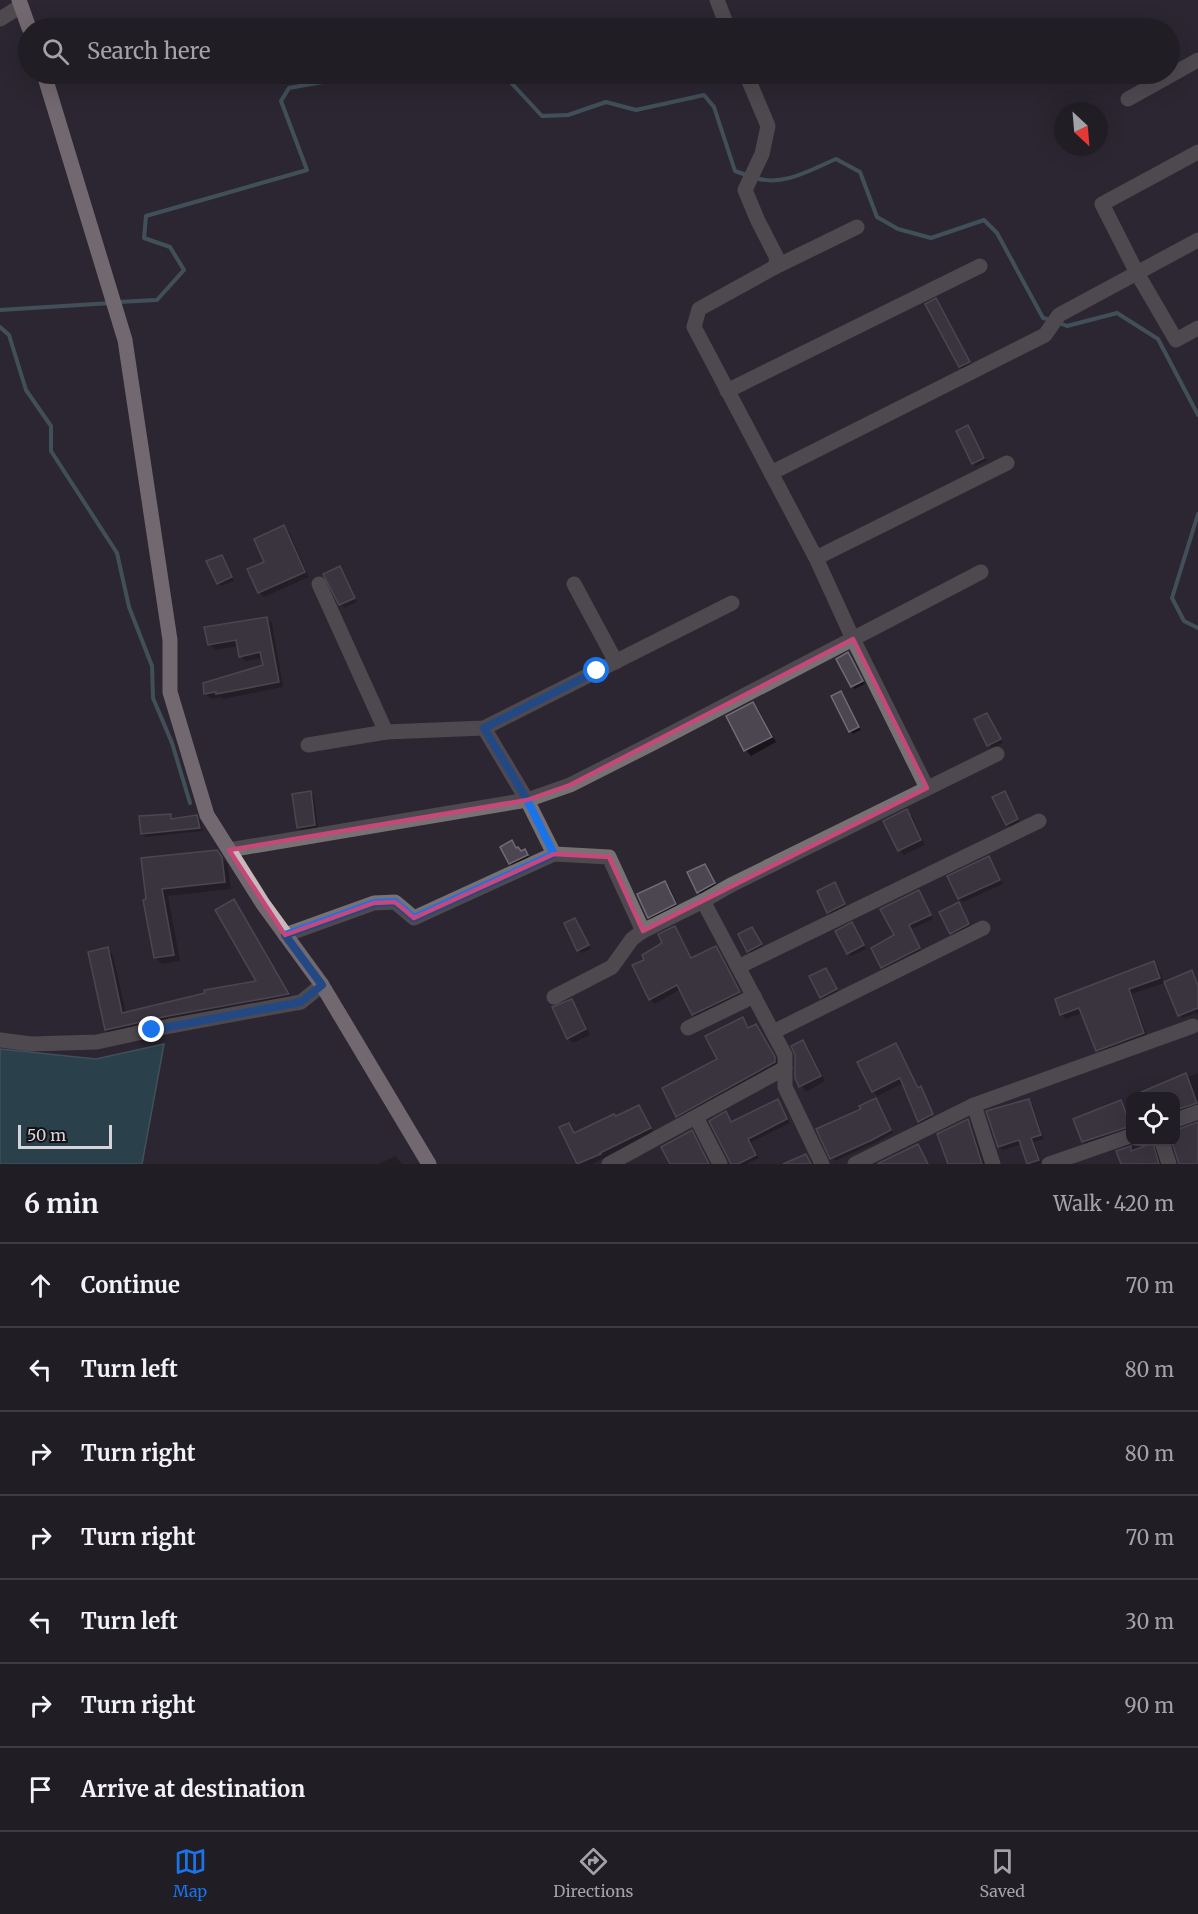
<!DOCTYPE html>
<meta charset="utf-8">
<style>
:root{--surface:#211d25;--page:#29262d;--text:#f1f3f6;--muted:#a2a2a7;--line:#3e3b42;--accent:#1a73e8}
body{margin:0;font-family:Merriweather,serif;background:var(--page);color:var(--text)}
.controls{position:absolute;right:18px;bottom:18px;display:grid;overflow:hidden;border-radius:12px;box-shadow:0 6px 24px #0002}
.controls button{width:54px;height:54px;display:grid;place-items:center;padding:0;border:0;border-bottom:2px solid var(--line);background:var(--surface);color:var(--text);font:30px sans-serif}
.compass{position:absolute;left:1054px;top:102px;width:54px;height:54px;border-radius:50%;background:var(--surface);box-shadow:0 6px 24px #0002;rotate:154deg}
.scale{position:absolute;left:18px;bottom:15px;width:94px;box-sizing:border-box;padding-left:6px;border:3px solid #d7d3da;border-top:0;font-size:16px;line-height:21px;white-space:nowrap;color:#d7d3da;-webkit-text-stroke:4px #131116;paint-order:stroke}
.stop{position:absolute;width:18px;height:18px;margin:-14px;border:4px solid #1a73e8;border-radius:50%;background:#fff}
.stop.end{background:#1a73e8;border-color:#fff;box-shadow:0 2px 6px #0008}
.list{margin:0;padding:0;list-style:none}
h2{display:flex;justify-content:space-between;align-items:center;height:78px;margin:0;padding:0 24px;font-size:26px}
h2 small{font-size:20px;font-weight:400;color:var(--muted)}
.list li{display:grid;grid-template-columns:39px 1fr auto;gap:18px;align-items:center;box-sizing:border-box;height:84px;padding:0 24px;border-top:2px solid var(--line)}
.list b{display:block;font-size:22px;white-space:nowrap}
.list em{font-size:20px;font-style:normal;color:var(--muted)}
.icon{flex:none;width:33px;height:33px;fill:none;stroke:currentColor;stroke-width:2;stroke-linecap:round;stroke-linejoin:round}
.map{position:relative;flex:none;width:1198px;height:1164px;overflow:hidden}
.search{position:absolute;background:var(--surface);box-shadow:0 6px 24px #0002;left:18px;right:18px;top:18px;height:66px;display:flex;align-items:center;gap:15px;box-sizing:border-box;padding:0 21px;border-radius:33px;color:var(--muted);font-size:22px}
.sheet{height:666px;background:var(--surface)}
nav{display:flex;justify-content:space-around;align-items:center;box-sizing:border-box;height:84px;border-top:2px solid var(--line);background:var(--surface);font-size:16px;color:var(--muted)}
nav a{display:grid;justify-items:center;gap:3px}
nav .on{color:var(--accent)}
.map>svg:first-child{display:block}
.water{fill:#285f68;stroke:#5c828a;stroke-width:1.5}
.shadow{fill:#0007}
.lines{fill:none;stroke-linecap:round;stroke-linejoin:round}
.stream{stroke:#5c828a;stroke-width:4}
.building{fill:#4c4651;stroke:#716b77;stroke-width:1.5}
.minor{stroke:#787173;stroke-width:15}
.major{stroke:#c8b9bc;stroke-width:15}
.route{stroke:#1a73e8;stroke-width:8}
.marked{fill:none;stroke:#c7477b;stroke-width:4.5;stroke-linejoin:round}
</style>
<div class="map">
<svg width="1198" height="1164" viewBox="0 0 1198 1164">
<rect width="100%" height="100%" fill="#2c2731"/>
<polygon class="water" points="164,1044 142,1164 0,1164 0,1049 96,1059"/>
<g class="shadow">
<polygon points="936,300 941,306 974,368 965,372 960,367 927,304"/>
<polygon points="968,427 987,461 976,466 973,463"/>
<polygon points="284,527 289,532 309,577 264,597 259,592 266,562"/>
<polygon points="221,556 225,560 234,581 221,586 218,583"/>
<polygon points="339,568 343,571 357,602 344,608 326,574"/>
<polygon points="267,618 272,623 283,687 223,699 221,697 211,699 206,694 265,666 262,658 246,661 240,656 239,646 215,650 210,644"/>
<polygon points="848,654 865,684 855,689 852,686"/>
<polygon points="841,692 861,730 853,734 850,731"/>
<polygon points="753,704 758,709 776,742 751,756 746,750 728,717"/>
<polygon points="987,714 1003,743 992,749 976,720"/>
<polygon points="310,793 314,796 318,828 301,830 298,827"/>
<polygon points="1004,793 1020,823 1010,828 994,797"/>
<polygon points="906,811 912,816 925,845 904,855 899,850"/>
<polygon points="170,815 173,820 196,817 200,820 203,831 145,837 142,834"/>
<polygon points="515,846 517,849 522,852 525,851 530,858 513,866 510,863"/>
<polygon points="217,851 228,865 231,889 168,896 180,961 162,964 156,958 143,859"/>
<polygon points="988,858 1003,884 963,902 959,898"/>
<polygon points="705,865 717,887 702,895 698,892"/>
<polygon points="665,883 670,888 680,909 654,922 649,917"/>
<polygon points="834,884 847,908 832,915 828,912"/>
<polygon points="918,892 933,919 911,929 922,952 886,970 882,967"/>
<polygon points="233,901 239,907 294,1000 112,1036 106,1030 107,949 113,955 126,1013 259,982"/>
<polygon points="958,904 972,927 954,936 951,933"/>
<polygon points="575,919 591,949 582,953 579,950"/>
<polygon points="852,924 866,949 851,956 848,953"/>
<polygon points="675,928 679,932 692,959 716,948 720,953 744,997 698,1019 693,1014 681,989 655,1004 650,999 646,960 664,944"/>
<polygon points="752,928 764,948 752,954 748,951"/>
<polygon points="1153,962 1158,967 1164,983 1132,994 1148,1038 1102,1055 1097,1050 1082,1013 1066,1019 1062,1014"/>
<polygon points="826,970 839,993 824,1000 821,997"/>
<polygon points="1191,971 1198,984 1198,1015 1196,1013 1183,1018 1179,1015"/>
<polygon points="571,1001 576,1006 590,1035 573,1043 568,1038"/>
<polygon points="743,1019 750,1029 755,1026 760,1031 779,1063 682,1120 677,1116 719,1060"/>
<polygon points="802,1042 808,1047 825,1081 806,1092 796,1078"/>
<polygon points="896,1045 900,1050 919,1089 921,1088 925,1092 922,1092 934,1121 924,1126 919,1121 903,1083 878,1096 873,1091"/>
<polygon points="1198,1073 1198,1107 1176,1115 1176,1096 1150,1096 1148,1091 1185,1074 1188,1077"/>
<polygon points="875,1100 893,1133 875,1143 835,1161 831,1158 863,1110"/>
<polygon points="1028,1100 1032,1104 1044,1139 1034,1142 1042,1164 1029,1164 1022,1144 1003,1150 999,1147"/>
<polygon points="777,1101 790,1123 751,1142 759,1158 747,1164 732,1164 726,1113 732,1124"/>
<polygon points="1121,1101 1124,1105 1130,1121 1130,1131 1086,1145 1083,1142"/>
<polygon points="639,1107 643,1111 653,1132 592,1164 578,1164 561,1128 568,1125 575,1134"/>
<polygon points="968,1121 971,1124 984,1164 950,1164"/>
<polygon points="1137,1144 1142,1148 1152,1144 1157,1150 1162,1164 1123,1164 1118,1152"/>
<polygon points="396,1156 402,1164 378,1164"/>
</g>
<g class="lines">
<g class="stream">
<polyline points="503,74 542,116 568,115 606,102 636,110 704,95 714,107 735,171 749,176"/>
<path d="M756,178C783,187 812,169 836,159L860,172L877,217L898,229L931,238L984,220L997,233L1043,318L1052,320"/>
<polyline points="118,302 157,300 184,270 170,247 144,238 146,216 307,170 281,101 289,88 367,74"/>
<polyline points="0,310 111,303"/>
<polyline points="1059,323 1067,326 1117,313 1158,339 1198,415"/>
<polyline points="0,327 9,335 26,390 51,426 51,451 117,553 129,607 152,666 153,698 172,743 190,803"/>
<polyline points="1198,514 1172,598 1184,621 1198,628"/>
</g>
</g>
<g class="building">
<polygon points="936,298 970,362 959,367 925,304"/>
<polygon points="968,425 984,458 972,464 956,431"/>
<polygon points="284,525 305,572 258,593 247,569 264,562 254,539"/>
<polygon points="222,555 232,577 217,584 206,561"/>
<polygon points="340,566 355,598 339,605 323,574"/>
<polygon points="267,617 279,682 216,694 216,692 204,694 203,683 263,665 260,652 239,657 236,640 208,645 204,627"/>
<polygon points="848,652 863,681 851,687 836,659"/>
<polygon points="841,691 859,727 849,732 831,696"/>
<polygon points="753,702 772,737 744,751 726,716"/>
<polygon points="987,713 1001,739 987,746 974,719"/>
<polygon points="311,791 315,825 297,828 292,794"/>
<polygon points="1005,791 1018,819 1006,825 992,797"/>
<polygon points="907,809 921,840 898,851 883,821"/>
<polygon points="171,814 171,819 197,815 200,828 141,834 139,816"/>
<polygon points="512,840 516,848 518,847 521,851 525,849 528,855 509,864 500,847"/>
<polygon points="217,850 222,857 225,882 162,889 174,955 154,958 143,900 146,899 141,858"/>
<polygon points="989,856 1000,880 958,899 947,876"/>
<polygon points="705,864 715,883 697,893 687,872"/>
<polygon points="665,881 676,904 648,918 637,894"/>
<polygon points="835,882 845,904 827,913 817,891"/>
<polygon points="919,890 931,915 909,925 920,948 881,968 871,948 894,935 880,909"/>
<polygon points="234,899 289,994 168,1016 105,1030 88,952 108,947 122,1013 205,993 204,990 256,981 215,910"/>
<polygon points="959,902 969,924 950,934 939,912"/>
<polygon points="575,918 589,945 577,951 564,923"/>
<polygon points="852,922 864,945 847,954 835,931"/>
<polygon points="675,926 691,958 716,946 740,992 692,1015 677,985 649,1000 632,965 644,960 642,955 662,943 658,934"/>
<polygon points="752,927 762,944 747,952 738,934"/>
<polygon points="1154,961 1160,978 1129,989 1144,1033 1096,1051 1079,1008 1060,1015 1055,999"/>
<polygon points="826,968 837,989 820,998 809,976"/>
<polygon points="1192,970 1198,986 1198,1008 1178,1016 1164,982"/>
<polygon points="572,999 586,1029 567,1039 552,1007"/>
<polygon points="743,1017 748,1028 756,1024 775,1057 775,1062 676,1117 662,1088 717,1059 705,1036"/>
<polygon points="803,1040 821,1076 799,1087 795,1078 795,1055 791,1046"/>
<polygon points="896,1043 918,1088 921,1086 933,1114 918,1122 900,1078 872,1092 857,1062"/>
<polygon points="1186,1073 1197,1103 1176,1110 1176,1096 1132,1096"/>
<polygon points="876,1098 891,1130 872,1140 830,1159 816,1129 861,1109 859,1106"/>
<polygon points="778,1099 787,1119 748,1139 756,1155 738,1164 731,1164 709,1121 726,1111 731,1122"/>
<polygon points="1029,1099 1041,1135 1031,1138 1039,1160 1027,1164 1019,1140 998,1147 986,1111"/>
<polygon points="1121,1100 1131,1126 1082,1142 1073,1119"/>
<polygon points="639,1105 651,1128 600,1153 601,1154 577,1164 559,1127 569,1123 574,1133 614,1114 616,1116"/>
<polygon points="968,1119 982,1164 948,1164 937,1134"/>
<polygon points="1198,1122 1198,1164 1179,1164 1172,1142 1176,1142 1176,1130"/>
<polygon points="692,1130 709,1164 670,1164 661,1147"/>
<polygon points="1153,1143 1159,1164 1121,1164 1116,1151 1131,1146 1131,1151"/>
<polygon points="918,1144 928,1164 877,1164"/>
<polygon points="806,1154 811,1164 783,1164"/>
</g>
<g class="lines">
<g class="minor">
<polyline points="717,0 728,28"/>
<polyline points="0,19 21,6"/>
<polyline points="746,74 768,126 762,154 745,190 758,221 777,258 775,267"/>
<polyline points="1128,99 1198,60"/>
<polyline points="1198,152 1102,204 1137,273 1176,340 1198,328"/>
<polyline points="857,227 775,267 699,309 694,327 816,558 853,639 927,788"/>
<polyline points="727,391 980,266"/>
<polyline points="771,473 1045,335 1059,315 1198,240"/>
<polyline points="816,558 1007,463"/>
<polyline points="319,584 386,732"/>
<polyline points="574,584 616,662"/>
<polyline points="484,728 527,800 554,854 609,857 643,931 703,901 731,885 997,754"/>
<polyline points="308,745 386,732 484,728 732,603"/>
<polyline points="229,850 527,800 570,785 653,743 981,572"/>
<polyline points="703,901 785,1055 785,1087 822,1164"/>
<polyline points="285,935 374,903 395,902 414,918 554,854"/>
<polyline points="738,967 1039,821"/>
<polyline points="554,997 612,967 632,939 643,931"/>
<polyline points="688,1028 754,996"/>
<polyline points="773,1032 983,928"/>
<polyline points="0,1040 31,1044 97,1042 170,1026 301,1002 322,985"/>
<polyline points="974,1105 993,1164"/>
<polyline points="696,1117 720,1164"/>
<polyline points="1176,1120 1198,1112"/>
<polyline points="1162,1142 1169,1164"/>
<polyline points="609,1164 785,1068"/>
<polyline points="855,1164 974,1105 1193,1026"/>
<polyline points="1049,1164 1130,1136"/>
</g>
<g class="major">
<polyline points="19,0 29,28"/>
<polyline points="44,74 125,340 170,640 170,692 207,815 263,904 322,985 429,1164"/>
</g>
</g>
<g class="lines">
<polyline class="route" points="152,1030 301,1002 322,985 285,935 374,903 395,902 414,918 554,854 527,800 484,728 597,671"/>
</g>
<path d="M0 0H1198V1164H0ZM853,639L927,788L643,931L609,857L554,854L414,918L395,902L374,903L285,935L229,850L527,800L570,785Z" fill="#2c2731" fill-opacity=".55" fill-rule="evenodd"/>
<path class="marked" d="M853,639L927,788L643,931L609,857L554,854L414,918L395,902L374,903L285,935L229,850L527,800L570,785Z"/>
</svg>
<div class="controls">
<button><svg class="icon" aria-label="locate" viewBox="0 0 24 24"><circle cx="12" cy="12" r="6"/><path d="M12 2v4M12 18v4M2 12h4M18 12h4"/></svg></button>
</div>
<svg class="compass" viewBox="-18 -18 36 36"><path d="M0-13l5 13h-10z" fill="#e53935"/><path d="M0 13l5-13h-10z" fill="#a2a2a7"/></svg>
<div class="scale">50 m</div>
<div class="stop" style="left:597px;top:671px"></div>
<div class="stop end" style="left:152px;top:1030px"></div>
<div class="search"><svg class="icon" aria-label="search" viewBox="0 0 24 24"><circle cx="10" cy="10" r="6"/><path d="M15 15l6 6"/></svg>Search here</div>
</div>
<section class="sheet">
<h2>6 min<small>Walk · 420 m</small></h2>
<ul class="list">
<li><svg class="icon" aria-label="ahead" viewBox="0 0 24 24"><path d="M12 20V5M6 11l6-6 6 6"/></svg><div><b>Continue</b></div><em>70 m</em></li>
<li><svg class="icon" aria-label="left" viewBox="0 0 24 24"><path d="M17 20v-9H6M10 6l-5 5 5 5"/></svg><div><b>Turn left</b></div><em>80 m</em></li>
<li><svg class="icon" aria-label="right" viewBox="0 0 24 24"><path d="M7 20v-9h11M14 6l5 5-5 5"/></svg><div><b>Turn right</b></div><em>80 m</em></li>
<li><svg class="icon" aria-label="right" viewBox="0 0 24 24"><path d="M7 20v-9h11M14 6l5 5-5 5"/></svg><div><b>Turn right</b></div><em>70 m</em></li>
<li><svg class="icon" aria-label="left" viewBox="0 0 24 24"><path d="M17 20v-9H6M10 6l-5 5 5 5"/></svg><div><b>Turn left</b></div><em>30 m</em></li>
<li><svg class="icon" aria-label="right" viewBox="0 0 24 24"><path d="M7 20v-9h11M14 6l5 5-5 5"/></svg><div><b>Turn right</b></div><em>90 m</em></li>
<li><svg class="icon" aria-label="arrive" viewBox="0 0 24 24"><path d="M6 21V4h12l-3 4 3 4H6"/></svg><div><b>Arrive at destination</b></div></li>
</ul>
</section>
<nav>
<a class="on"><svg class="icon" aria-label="map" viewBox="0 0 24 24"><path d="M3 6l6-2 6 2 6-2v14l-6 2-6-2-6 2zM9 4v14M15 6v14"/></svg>Map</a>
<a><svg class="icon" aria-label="directions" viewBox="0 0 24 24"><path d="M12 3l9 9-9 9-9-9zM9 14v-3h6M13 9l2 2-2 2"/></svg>Directions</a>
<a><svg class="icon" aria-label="saved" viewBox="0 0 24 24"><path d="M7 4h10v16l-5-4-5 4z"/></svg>Saved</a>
</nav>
